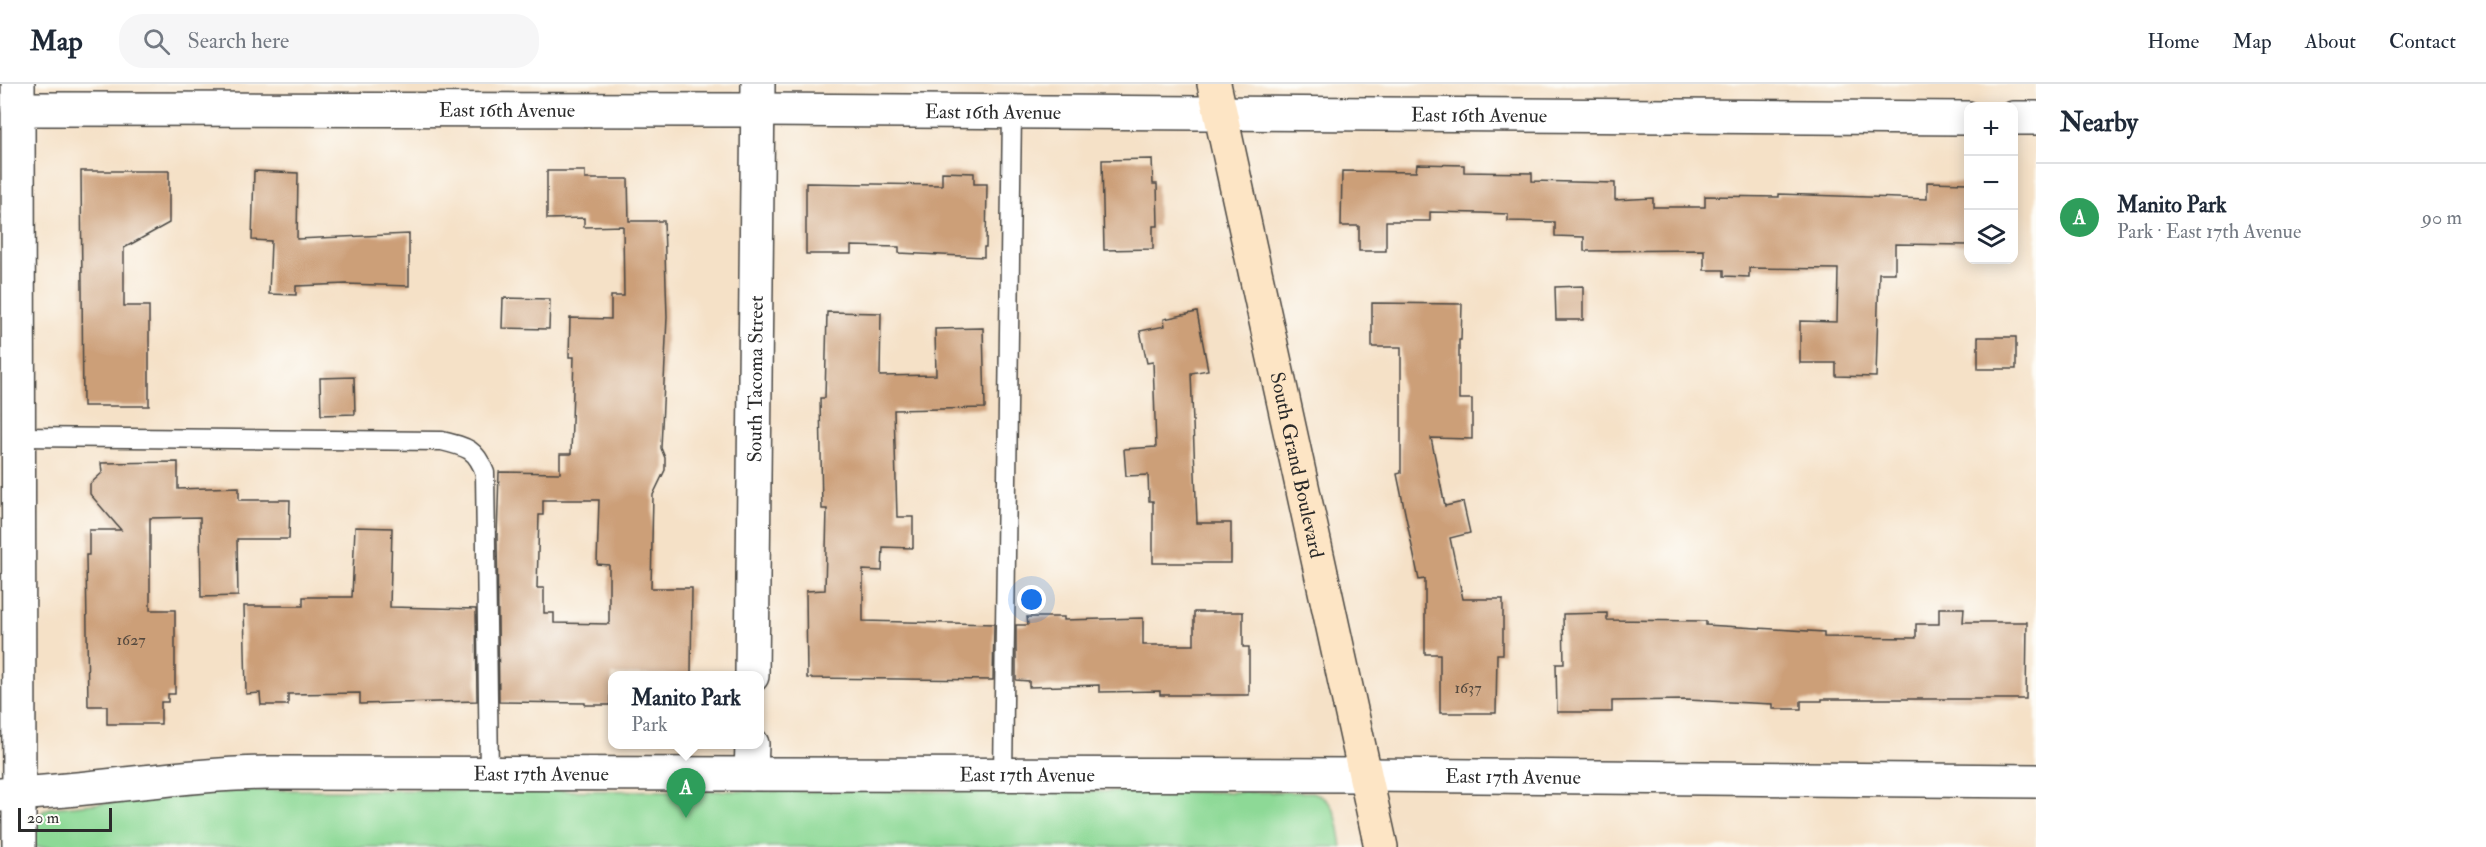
<!DOCTYPE html>
<meta charset="utf-8">
<style>
:root{--surface:#fff;--page:#f6f6f7;--text:#1f2937;--muted:#747a83;--line:#e0e1e3;--accent:#0b8043}
body{margin:0;font-family:"IM FELL Double Pica",serif;background:var(--page);color:var(--text)}
.controls{position:absolute;right:18px;top:18px;display:grid;overflow:hidden;border-radius:12px;box-shadow:0 3px 15px #0003}
.controls button{width:54px;height:54px;display:grid;place-items:center;padding:0;border:0;border-bottom:2px solid var(--line);background:var(--surface);color:var(--text);font:30px sans-serif}
.scale{position:absolute;left:18px;bottom:15px;width:94px;box-sizing:border-box;padding-left:6px;border:3px solid #2b2b2b;border-top:0;font-size:16px;line-height:21px;white-space:nowrap;color:#2b2b2b;-webkit-text-stroke:4px #fdfcf7;paint-order:stroke}
.you{position:absolute;left:1032px;top:516px;width:21px;height:21px;margin:-15px;border:4px solid #fff;border-radius:50%;background:#1a73e8;box-shadow:0 0 0 9px #1a73e833}
.badge{display:grid;place-items:center;width:39px;height:39px;border-radius:50%;background:var(--accent);color:#fff;font-size:20px;font-weight:700}
.pin{position:absolute;translate:-50% -50px;filter:drop-shadow(0 2px 3px #0008)}
.pin::after{content:'';position:absolute;top:32px;width:21px;height:18px;background:inherit;clip-path:polygon(0 0,100% 0,50% 100%)}
.popup{position:absolute;left:608px;top:587px;width:156px;height:78px;box-sizing:border-box;display:grid;place-content:center;border-radius:12px;background:var(--surface);filter:drop-shadow(0 2px 4px #0005);font-size:20px;white-space:nowrap;color:var(--muted)}
.popup b{font-size:22px;color:var(--text)}
.popup::after{content:'';position:absolute;left:50%;top:100%;margin-left:-12px;border:12px solid transparent;border-top-color:var(--surface)}
.list{margin:0;padding:0;list-style:none}
h2{display:flex;justify-content:space-between;align-items:center;height:78px;margin:0;padding:0 24px;font-size:26px}
h2 small{font-size:20px;font-weight:400;color:var(--muted)}
.list li{display:grid;grid-template-columns:39px 1fr auto;gap:18px;align-items:center;box-sizing:border-box;height:108px;padding:0 24px;border-top:2px solid var(--line)}
.list b{display:block;font-size:22px;white-space:nowrap}
.list p{margin:0;font-size:20px;white-space:nowrap;color:var(--muted)}
.list em{font-size:20px;font-style:normal;color:var(--muted)}
.icon{flex:none;width:33px;height:33px;fill:none;stroke:currentColor;stroke-width:2;stroke-linecap:round;stroke-linejoin:round}
.map{position:relative;flex:none;width:2036px;height:763px;overflow:hidden}
header{display:flex;align-items:center;gap:36px;box-sizing:border-box;height:84px;padding:0 30px;background:var(--surface);border-bottom:2px solid var(--line)}
header strong{font-size:28px}
nav{display:flex;gap:33px;margin-inline-start:auto;font-size:21px}
.search{width:420px;height:54px;background:var(--page);display:flex;align-items:center;gap:15px;box-sizing:border-box;padding:0 21px;border-radius:24px;color:var(--muted);font-size:22px}
main{display:flex}
aside{flex:1;background:var(--surface)}
.map>svg:first-child{display:block}
.green{fill:#8dd996;stroke:#5c8260;stroke-width:1.5}
.building{fill:#cc9f78;fill-rule:evenodd}
.lines{fill:none;stroke-linecap:round;stroke-linejoin:round}
.service-casing{stroke:#494642;stroke-width:21}
.minor-casing{stroke:#494642;stroke-width:36}
.secondary-casing{stroke:#494642;stroke-width:36}
.service{stroke:#fff;stroke-width:18}
.minor{stroke:#fff;stroke-width:33}
.secondary{stroke:#fde5c5;stroke-width:33}
.labels{text-anchor:middle;dominant-baseline:central;stroke-width:6;stroke-linejoin:round;paint-order:stroke}
.number-label{font-size:16px;fill:#53483e}
.street-label{font-size:20px;fill:#2b2b2b;stroke:#fdfcf7}
</style>
<header>
<strong>Map</strong>
<div class="search"><svg class="icon" aria-label="search" viewBox="0 0 24 24"><circle cx="10" cy="10" r="6"/><path d="M15 15l6 6"/></svg>Search here</div>
<nav><a>Home</a><a>Map</a><a>About</a><a>Contact</a></nav>
</header>
<main>
<div class="map">
<svg width="2036" height="763" viewBox="0 0 2036 763">
<rect width="100%" height="100%" fill="#fdfcf7"/>
<filter id="ink" filterUnits="userSpaceOnUse"><feTurbulence type="fractalNoise" baseFrequency=".0167" numOctaves="2"/><feDisplacementMap in="SourceGraphic" scale="12" xChannelSelector="R" yChannelSelector="G"/><feConvolveMatrix kernelMatrix="1 2 1 2 8 2 1 2 1" color-interpolation-filters="sRGB"/></filter>
<filter id="wash" filterUnits="userSpaceOnUse"><feTurbulence type="fractalNoise" baseFrequency=".008" numOctaves="4" result="noise"/><feDisplacementMap in="SourceGraphic" scale="24" xChannelSelector="R" yChannelSelector="G"/><feGaussianBlur stdDeviation="1.35" result="paint"/><feColorMatrix in="noise" values="0 0 0 0 0 0 0 0 0 0 0 0 0 0 0 0 0 1.4 0 .05"/><feComposite in="paint" operator="in"/></filter>
<g filter="url(#wash)">
<rect width="100%" height="100%" fill="#f5e1c7"/>
<path class="green" d="M246,706L1312,708C1338,716 1338,740 1342,763H32C33,745 31,731 50,724Z"/>
<g id="blocks">
<g class="building">
<polygon points="1152,75 1153,100 1157,100 1158,142 1153,142 1153,165 1104,166 1102,76"/>
<polygon points="1417,80 1464,81 1464,88 1532,89 1532,97 1615,99 1615,116 1653,114 1653,123 1705,123 1705,112 1779,113 1779,110 1927,115 1927,98 1968,99 1968,161 1895,160 1895,189 1879,189 1876,293 1836,292 1836,279 1800,279 1800,237 1837,238 1838,185 1749,184 1749,193 1724,192 1724,186 1704,186 1704,166 1584,167 1584,153 1555,152 1555,138 1508,137 1508,130 1481,129 1430,128 1430,137 1386,137 1386,167 1359,167 1359,142 1341,142 1342,87 1416,88"/>
<polygon points="81,87 169,87 169,139 124,164 124,222 149,222 149,322 83,322"/>
<polygon points="254,87 298,89 297,155 409,150 409,202 346,200 296,202 296,211 269,210 271,157 252,156"/>
<path d="M547,87H585V95H628L629,137H664L667,233L661,364L665,374V386L653,411L651,504H692L691,591H612V612H610V621H585V619L499,618L497,453L499,388L560,389V370H571L574,273H569L570,234L611,235V212H624L623,142L584,143V134L547,135ZM543,416H599L597,480L609,481V540L554,539V529H544V504H537L539,431H543Z"/>
<polygon points="942,88 974,89 974,100 987,100 986,163 984,163 984,173 899,169 899,163 851,162 851,170 806,170 806,99 942,101"/>
<polygon points="1583,202 1583,236 1556,236 1555,203"/>
<polygon points="503,214 550,215 549,245 502,244"/>
<polygon points="1372,219 1462,220 1461,256 1459,256 1459,315 1472,315 1472,355 1431,354 1445,422 1463,418 1470,449 1450,454 1463,515 1503,515 1503,570 1497,570 1496,629 1440,629 1440,570 1425,570 1425,495 1419,496 1397,390 1401,389 1401,263 1372,263"/>
<polygon points="827,228 881,229 880,292 936,291 935,245 983,244 985,324 894,326 897,433 913,433 913,464 883,463 882,487 863,486 863,537 994,540 993,596 807,594 806,507 825,506 827,425 822,425 820,314 825,314"/>
<polygon points="1197,228 1208,286 1191,289 1197,439 1231,439 1231,479 1153,479 1153,417 1149,417 1148,391 1126,392 1124,365 1156,363 1153,278 1147,279 1140,247 1165,242 1164,235"/>
<rect x="1978" y="253" width="38" height="32"/>
<polygon points="354,293 355,330 321,331 320,294"/>
<polygon points="178,378 178,405 239,403 239,416 290,416 289,455 237,455 238,512 201,513 200,433 150,434 150,526 175,526 175,610 168,610 168,618 161,618 161,640 107,640 107,622 88,622 86,471 89,471 89,446 121,446 90,410 90,400 102,389 101,379"/>
<polygon points="355,443 392,444 390,523 476,525 477,617 360,620 360,609 288,610 288,621 261,621 260,609 246,610 244,522 303,522 303,513 352,513"/>
<polygon points="1939,524 1964,524 1963,538 2027,538 2026,615 1822,615 1822,617 1801,617 1801,625 1773,625 1773,620 1687,616 1612,617 1612,628 1557,628 1556,580 1564,580 1563,530 1607,529 1607,536 1706,537 1706,541 1824,548 1824,553 1916,554 1916,540 1939,540"/>
<polygon points="1194,528 1243,528 1243,563 1249,563 1249,611 1160,611 1160,607 1099,608 1099,601 1029,603 1029,597 1016,596 1016,541 1028,541 1027,533 1064,533 1064,536 1143,534 1143,561 1194,561"/>
</g>
</g>
</g>
<g filter="url(#ink)">
<use href="#blocks" fill-opacity="0" stroke="#494642" stroke-width="1.5"/>
<g class="lines">
<g class="service-casing">
<g id="service">
<path d="M19,353L442,357C467,363 476,365 485,389L489,689"/>
<polyline points="1003,691 1012,28"/>
</g>
</g>
<g class="minor-casing">
<g id="minor">
<polyline points="18,0 19,763"/>
<path id="s1" d="M18,25L758,26L1968,34"/>
<polyline points="2014,34 2036,34"/>
<path id="s2" d="M752,592L758,0"/>
<polyline points="751,690 752,660"/>
<path id="s3" d="M0,711C90,707 179,690 270,689L1366,691L2036,697"/>
</g>
</g>
<g class="secondary-casing">
<g id="secondary">
<path id="s4" d="M1214,0L1381,763"/>
</g>
</g>
<use href="#service" class="service"/>
<use href="#minor" class="minor"/>
<use href="#secondary" class="secondary"/>
</g>
</g>
<g class="labels">
<g class="number-label">
<text x="131" y="556">1627</text>
<text x="1468" y="604">1637</text>
</g>
<g class="street-label">
<text stroke="none"><textPath href="#s1" startOffset="489">East 16th Avenue</textPath></text>
<text stroke="none"><textPath href="#s1" startOffset="975">East 16th Avenue</textPath></text>
<text stroke="none"><textPath href="#s1" startOffset="1461">East 16th Avenue</textPath></text>
<text stroke="none"><textPath href="#s2" startOffset="297">South Tacoma Street</textPath></text>
<text stroke="none"><textPath href="#s4" startOffset="390">South Grand Boulevard</textPath></text>
<text stroke="none"><textPath href="#s3" startOffset="542">East 17th Avenue</textPath></text>
<text stroke="none"><textPath href="#s3" startOffset="1028">East 17th Avenue</textPath></text>
<text stroke="none"><textPath href="#s3" startOffset="1514">East 17th Avenue</textPath></text>
</g>
</g>
</svg>
<div class="controls">
<button>+</button>
<button>−</button>
<button><svg class="icon" aria-label="layers" viewBox="0 0 24 24"><path d="M12 4l9 5-9 5-9-5zM3 14l9 5 9-5"/></svg></button>
</div>
<div class="scale">20 m</div>
<div class="you"></div>
<div class="pin badge" style="left:686px;top:734px;background:#2e9e5b">A</div>
<div class="popup"><b>Manito Park</b>Park</div>
</div>
<aside>
<h2>Nearby<small></small></h2>
<ul class="list">
<li><span class="badge" style="background:#2e9e5b">A</span><div><b>Manito Park</b><p>Park · East 17th Avenue</p></div><em>90 m</em></li>
</ul>
</aside>
</main>
